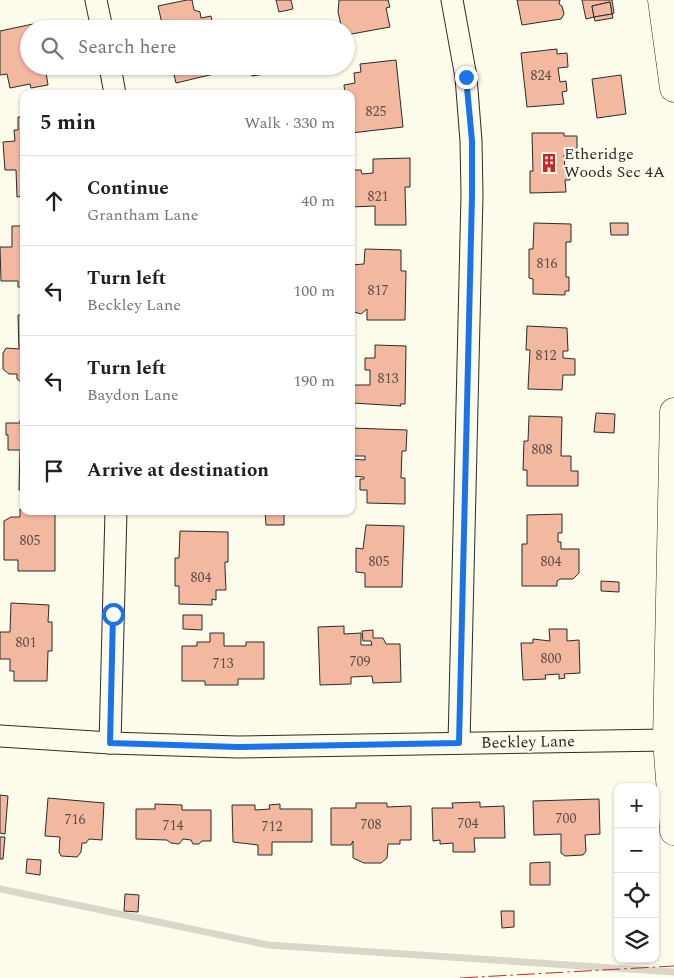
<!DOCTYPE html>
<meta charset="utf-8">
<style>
:root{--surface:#fff;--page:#f2f2f2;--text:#202124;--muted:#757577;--line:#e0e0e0}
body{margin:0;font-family:Spectral,serif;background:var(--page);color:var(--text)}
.controls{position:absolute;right:15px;bottom:15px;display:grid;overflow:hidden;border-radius:10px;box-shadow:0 1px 4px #0004}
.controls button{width:45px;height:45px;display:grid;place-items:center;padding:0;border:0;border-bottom:1px solid var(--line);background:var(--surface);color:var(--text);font:25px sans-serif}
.stop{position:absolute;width:15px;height:15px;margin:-11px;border:4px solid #1a73e8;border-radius:50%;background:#fff}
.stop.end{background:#1a73e8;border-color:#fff;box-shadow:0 1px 5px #0008}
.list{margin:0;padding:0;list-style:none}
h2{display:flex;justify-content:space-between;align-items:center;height:65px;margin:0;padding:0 20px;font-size:21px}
h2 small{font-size:16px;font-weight:400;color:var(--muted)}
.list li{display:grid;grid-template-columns:32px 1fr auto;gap:15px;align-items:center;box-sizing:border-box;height:90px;padding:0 20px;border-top:1px solid var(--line)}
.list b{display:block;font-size:19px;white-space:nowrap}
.list p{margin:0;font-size:16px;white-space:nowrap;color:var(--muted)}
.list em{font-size:16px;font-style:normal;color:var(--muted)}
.icon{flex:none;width:28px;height:28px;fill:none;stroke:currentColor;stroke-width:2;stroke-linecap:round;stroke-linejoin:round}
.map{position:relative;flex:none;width:674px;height:978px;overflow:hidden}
.search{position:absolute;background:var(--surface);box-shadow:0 1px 4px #0004;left:20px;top:20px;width:335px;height:55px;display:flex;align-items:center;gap:12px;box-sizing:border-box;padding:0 18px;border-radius:28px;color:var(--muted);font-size:19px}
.panel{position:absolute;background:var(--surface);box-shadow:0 1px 4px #0004;left:20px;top:90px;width:335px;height:425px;border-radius:10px}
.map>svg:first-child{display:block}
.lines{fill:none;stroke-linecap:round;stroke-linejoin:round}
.stream{stroke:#d8d7c9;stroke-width:7}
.building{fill:#f2b8a0;stroke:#2b2b2b}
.street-casing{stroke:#2b2b2b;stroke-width:23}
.secondary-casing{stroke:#2b2b2b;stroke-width:29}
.street{stroke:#fdfbea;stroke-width:21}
.secondary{stroke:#fdfbea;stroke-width:28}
.power{stroke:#c62828;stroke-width:1;stroke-dasharray:18 4 2.5 4;stroke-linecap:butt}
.route{stroke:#1a73e8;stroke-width:6}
.labels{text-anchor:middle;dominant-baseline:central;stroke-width:4;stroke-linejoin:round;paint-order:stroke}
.number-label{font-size:14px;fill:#5d4e48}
.poi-label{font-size:16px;fill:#2b2b2b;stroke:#fdfbea;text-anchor:start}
.street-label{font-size:16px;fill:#2b2b2b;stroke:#fdfbea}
</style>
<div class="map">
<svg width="674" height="978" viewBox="0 0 674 978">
<rect width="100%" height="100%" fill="#fdfbea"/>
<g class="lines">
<polyline class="stream" points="0,889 268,945 674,972"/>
</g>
<g class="building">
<polygon points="187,0 192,0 194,10 200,12 201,18 211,16 214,29 163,28 158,6"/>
<polygon points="276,0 291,0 293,9 279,12"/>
<polygon points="339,0 388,0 390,7 386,8 390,27 346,35 346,29 342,29 338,12"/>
<polygon points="517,0 560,0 559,4 562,6 564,14 561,19 522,25"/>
<polygon points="582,0 612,0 614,13 612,14 610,2 592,6 594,17 586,19"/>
<polygon points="610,2 612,14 594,17 592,6"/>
<polygon points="612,14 613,18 595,21 594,17"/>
<polygon points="33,24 34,29 29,29 29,66 45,66 48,85 31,88 30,84 10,88 7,74 0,75 0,31"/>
<polygon points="557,49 557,54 567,53 568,67 558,68 560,82 566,81 567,91 562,92 564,104 527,107 521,53"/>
<polygon points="396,60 403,127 351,133 351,94 345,94 344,85 355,83 354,73 361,72 360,64"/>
<polygon points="172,66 212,66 214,74 176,83"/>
<polygon points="250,66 277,66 278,72 252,76"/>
<polygon points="621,75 626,114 597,118 592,79"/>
<polygon points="18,117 24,117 24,196 17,197 16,170 5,170 3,142 15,141 14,130 18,130"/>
<polygon points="532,133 564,133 564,136 577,136 577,156 564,155 565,171 570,170 570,180 565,180 566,192 530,193 530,171 533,171"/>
<polygon points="410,158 410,187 405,187 406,225 375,225 375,206 351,207 351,170 361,170 362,174 373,173 373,159"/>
<polygon points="534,223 571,224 571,242 566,242 566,277 569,277 569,291 565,291 565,295 533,294 533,279 529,278 529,249 533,249"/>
<polygon points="610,223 628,223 628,235 611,235"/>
<polygon points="12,226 24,226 24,287 18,287 18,281 1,281 0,247 12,247"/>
<polygon points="365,249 401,250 401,271 406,271 405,320 367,320 367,309 361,314 351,311 351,265 364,264"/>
<polygon points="18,315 24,315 24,394 21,394 21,382 17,379 17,374 9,374 3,369 3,353 6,348 19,349"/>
<polygon points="527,326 567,328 568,351 563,351 563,358 575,359 575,375 563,375 562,390 528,389 530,350 526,350"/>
<polygon points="375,345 406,346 405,404 400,404 401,406 353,403 353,385 370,385 370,370 365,370 365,358 375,358"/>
<polygon points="596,413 615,414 614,433 594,432"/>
<polygon points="529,416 562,417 561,456 571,456 571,471 578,471 578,486 527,486 527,470 523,470 524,441 528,441"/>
<polygon points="20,420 24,420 24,490 19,490 20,450 8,450 8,435 6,435 6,423 20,423"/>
<polygon points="351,428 407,430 406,451 402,451 401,478 405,478 405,504 367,503 367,490 360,490 360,479 364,479 364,477 351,476 351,459 365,460 365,456 351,456"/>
<polygon points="20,509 55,511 55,571 18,571 18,560 4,560 4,521 11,517 20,517"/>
<polygon points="265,511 284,511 284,525 266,525"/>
<polygon points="562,514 562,533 558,533 558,542 561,542 561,549 579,549 579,573 573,579 560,579 557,581 557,586 522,586 522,544 527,544 527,515"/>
<polygon points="366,525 404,526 402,587 365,587 365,573 356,572 356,548 363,549"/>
<polygon points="180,531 228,532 228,562 225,562 225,568 226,590 216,590 216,600 212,599 212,605 179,604 179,586 175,586 175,558 179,558"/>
<polygon points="601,581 619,582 619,592 601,591"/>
<polygon points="11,603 49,605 48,622 52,622 52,651 48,651 47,681 14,681 14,671 10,671 10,659 0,659 0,632 10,632"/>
<polygon points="183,615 202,615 202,630 183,629"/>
<polygon points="344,626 344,634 361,633 361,645 372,645 371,641 363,641 362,631 373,630 373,638 383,638 386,644 400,644 401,682 373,683 372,676 351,677 351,684 320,685 318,627"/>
<polygon points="549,629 567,629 567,641 579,640 580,673 564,674 565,678 559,679 559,674 545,675 546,679 523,680 521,643 533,643 533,639 550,641"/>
<polygon points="210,633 224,633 224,646 246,646 246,642 264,642 264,679 238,679 238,685 205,685 205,681 182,681 182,646 197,646 197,642 210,642"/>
<polygon points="0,795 8,796 5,834 0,833"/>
<polygon points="48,798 104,803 102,840 89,839 86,843 82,843 81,852 77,857 61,856 59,852 60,837 45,836"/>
<polygon points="599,799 600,834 585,835 586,851 583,855 565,856 561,853 561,834 534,835 533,801"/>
<polygon points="480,802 480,807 504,806 505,838 474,838 475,852 453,852 453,843 440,844 440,840 433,841 432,808 453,808 452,803"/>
<polygon points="356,803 387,803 387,807 411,806 411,840 400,840 400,844 388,844 387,858 381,863 364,863 353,858 353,841 351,845 331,845 331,808 356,808"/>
<polygon points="155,804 182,805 182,810 211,810 211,841 202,841 199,844 193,844 191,840 183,839 179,844 171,843 167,840 136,839 136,809 155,809"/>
<polygon points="280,804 280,809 312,809 312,842 272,842 272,855 258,855 258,845 233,842 232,805 255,805 255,810 270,809 269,805"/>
<polygon points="0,837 5,837 3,859 0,859"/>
<polygon points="27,859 41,860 40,875 26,873"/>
<polygon points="550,862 550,885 530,885 530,863"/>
<polygon points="125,894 139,895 138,912 124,911"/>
<polygon points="501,911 514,911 514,927 502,928"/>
</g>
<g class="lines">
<g class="street-casing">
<g id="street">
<polyline points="96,0 102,29"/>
<polyline points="452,0 466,77 471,141 472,195 459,743"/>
<polyline points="110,66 115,94"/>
<polyline points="0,736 110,743 238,747 667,740"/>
<polyline points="110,743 116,511"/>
</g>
</g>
<g class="secondary-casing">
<g id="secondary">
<polyline points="662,0 674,88"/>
<polyline points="674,412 667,740 674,831"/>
</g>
</g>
<use href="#street" class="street"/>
<use href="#secondary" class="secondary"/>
<polyline class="power" points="460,978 674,966"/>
</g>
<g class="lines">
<polyline class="route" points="113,614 110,743 238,747 459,743 472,195 472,141 466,77"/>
</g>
<defs>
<g id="building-bare" transform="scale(1.5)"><path d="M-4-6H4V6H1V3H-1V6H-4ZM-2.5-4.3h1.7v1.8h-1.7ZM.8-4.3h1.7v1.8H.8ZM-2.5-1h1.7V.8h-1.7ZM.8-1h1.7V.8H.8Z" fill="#c62828" stroke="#fdfbea" stroke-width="2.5" paint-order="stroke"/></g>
</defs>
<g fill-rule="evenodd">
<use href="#building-bare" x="549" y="163"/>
</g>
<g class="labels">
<g class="number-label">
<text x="541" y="75">824</text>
<text x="376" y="111">825</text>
<text x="378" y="196">821</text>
<text x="547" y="263">816</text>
<text x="378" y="290">817</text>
<text x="546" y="355">812</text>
<text x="388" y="378">813</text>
<text x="542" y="449">808</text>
<text x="30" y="540">805</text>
<text x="379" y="561">805</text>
<text x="551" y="561">804</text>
<text x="201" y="577">804</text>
<text x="26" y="642">801</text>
<text x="551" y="658">800</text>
<text x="360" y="661">709</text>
<text x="223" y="663">713</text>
<text x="566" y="818">700</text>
<text x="75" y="819">716</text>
<text x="468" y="823">704</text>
<text x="371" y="824">708</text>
<text x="173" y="825">714</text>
<text x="272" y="826">712</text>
</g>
<g class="poi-label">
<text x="564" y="154">Etheridge<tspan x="564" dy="18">Woods Sec 4A</tspan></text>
</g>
<g class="street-label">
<text transform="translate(528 742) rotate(-1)">Beckley Lane</text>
</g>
</g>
</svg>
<div class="controls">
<button>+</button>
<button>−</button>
<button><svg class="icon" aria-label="locate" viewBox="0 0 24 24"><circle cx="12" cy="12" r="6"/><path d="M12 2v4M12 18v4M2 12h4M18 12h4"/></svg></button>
<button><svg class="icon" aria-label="layers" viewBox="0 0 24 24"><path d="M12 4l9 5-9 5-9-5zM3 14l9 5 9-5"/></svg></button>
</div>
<div class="stop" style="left:113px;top:614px"></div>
<div class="stop end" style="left:466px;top:77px"></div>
<div class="search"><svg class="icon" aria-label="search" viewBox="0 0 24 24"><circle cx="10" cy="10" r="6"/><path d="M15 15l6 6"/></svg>Search here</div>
<section class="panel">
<h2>5 min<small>Walk · 330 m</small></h2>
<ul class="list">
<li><svg class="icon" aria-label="ahead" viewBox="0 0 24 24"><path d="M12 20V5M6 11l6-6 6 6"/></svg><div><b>Continue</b><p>Grantham Lane</p></div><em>40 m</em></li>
<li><svg class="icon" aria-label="left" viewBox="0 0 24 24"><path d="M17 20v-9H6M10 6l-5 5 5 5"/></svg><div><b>Turn left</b><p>Beckley Lane</p></div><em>100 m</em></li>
<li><svg class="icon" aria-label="left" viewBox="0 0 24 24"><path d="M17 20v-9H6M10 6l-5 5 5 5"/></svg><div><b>Turn left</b><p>Baydon Lane</p></div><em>190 m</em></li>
<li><svg class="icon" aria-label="arrive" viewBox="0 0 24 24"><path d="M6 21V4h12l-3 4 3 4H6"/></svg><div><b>Arrive at destination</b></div></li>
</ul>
</section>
</div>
